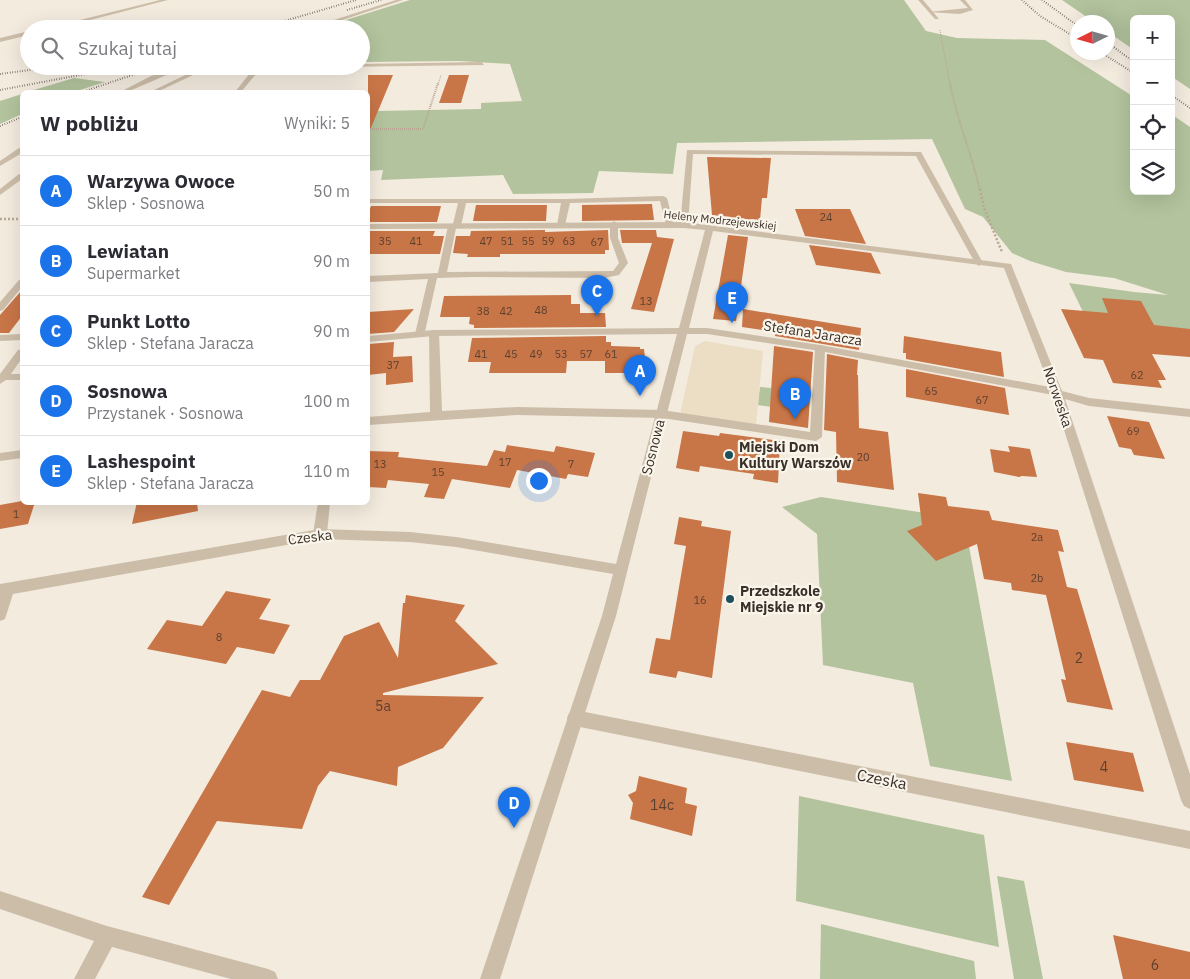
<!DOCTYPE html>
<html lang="pl">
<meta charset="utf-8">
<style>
:root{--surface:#fff;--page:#f7f7f7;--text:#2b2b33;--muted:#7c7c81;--line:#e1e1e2;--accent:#1a73e8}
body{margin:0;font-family:"IBM Plex Sans",sans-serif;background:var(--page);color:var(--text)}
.controls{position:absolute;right:15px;top:15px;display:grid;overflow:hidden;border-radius:8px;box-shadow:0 5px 20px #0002}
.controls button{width:45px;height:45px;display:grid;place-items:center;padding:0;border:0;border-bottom:1px solid var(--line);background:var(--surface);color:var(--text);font:25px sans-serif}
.compass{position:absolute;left:1070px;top:15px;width:45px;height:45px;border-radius:50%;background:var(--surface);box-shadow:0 5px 20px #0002;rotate:265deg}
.you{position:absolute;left:538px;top:480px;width:18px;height:18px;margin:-12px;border:4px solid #fff;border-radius:50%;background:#1a73e8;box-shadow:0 0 0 8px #1a73e833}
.badge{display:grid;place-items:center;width:32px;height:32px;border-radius:50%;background:var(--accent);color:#fff;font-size:16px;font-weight:700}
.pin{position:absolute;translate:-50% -41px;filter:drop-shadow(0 1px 2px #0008)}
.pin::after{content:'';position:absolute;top:26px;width:18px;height:15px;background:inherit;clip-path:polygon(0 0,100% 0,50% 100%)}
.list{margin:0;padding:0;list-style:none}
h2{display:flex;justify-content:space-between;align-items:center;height:65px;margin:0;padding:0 20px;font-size:21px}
h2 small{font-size:16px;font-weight:400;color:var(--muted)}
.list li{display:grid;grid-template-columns:32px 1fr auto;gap:15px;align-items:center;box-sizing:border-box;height:70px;padding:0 20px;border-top:1px solid var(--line)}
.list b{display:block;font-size:19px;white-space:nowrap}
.list p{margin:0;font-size:16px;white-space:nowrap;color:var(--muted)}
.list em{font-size:16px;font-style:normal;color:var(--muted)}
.icon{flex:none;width:28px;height:28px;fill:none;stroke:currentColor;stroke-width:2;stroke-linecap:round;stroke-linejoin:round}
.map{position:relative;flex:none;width:1190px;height:979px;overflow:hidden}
.search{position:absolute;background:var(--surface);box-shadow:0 5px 20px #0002;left:20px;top:20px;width:350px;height:55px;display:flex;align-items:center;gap:12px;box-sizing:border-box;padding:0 18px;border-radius:28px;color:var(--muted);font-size:19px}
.panel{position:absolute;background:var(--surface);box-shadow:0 5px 20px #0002;left:20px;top:90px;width:350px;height:415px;border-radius:8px}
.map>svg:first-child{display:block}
.green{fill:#b2c39d}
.plaza{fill:#ebdec5}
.building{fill:#c87547}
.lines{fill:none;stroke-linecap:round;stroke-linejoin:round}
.path-far2{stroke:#b8a793;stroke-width:1;stroke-dasharray:1 1;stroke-linecap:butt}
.path-far1{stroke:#b8a793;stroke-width:2;stroke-dasharray:1 1;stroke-linecap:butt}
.path{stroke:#b8a793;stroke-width:2.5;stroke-dasharray:2 2;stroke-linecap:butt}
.service{fill:#ccbda9;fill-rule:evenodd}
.minor{fill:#ccbda9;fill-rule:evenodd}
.tertiary{fill:#ccbda9;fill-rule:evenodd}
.rail{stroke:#393029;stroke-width:2;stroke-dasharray:0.5 2;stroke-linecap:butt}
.poi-dot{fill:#1e505b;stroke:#faf5eb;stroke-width:2}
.labels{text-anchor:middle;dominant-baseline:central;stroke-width:4.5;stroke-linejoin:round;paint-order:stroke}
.number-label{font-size:11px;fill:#5d4130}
.far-street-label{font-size:11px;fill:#393029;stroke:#faf5eb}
.street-label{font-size:14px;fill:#393029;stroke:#faf5eb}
.poi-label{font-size:14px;font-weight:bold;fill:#393029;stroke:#faf5eb;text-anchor:start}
.near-number-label{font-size:14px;fill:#5d4130}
.near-street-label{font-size:16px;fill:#393029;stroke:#faf5eb}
</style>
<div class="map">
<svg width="1190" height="979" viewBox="0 0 1190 979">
<rect width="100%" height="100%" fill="#f3ebde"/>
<g class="green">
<polygon points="410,0 904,0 926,31 957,38 1045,40 1134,97 1134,191 1171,191 1171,114 1190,127 1190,339 1085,316 1069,283 1134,292 1168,295 1114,278 1066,272 1030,261 1012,253 983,217 965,209 932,139 677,143 673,174 599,171 593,193 513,194 503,175 381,180 383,170 368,171 368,121 373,121 378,111 481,109 481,103 522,101 510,64 459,61 361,62 361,29 317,29"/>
<polygon points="1062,0 1190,0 1190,89 1171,76 1171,19 1134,19 1134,50 1108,32 1108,22 1094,22"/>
<polygon points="74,78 105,82 74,92 27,92"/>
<polygon points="22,94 22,114 0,124 0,101"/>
<polygon points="760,387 771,388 771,407 758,405"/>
<polygon points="821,497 964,519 1012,781 930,766 913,683 823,665 817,534 782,507"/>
<polygon points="799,796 984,835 999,947 796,901"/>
<polygon points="997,876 1024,881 1043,979 1014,979"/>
<polygon points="821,924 974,961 976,979 820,979"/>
</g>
<polygon class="plaza" points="705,341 763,351 756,425 680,415 695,346"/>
<g class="building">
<polygon points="368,75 393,75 368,135"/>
<polygon points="449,75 469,75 461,103 439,103"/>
<polygon points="707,157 771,158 767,198 762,198 760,220 751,219 750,229 730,226 731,217 712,215"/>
<polygon points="652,204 654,220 582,221 582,205"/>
<polygon points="476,205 547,205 546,221 473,221"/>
<polygon points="371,206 441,206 437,222 368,222 368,214"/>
<polygon points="795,209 850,209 866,244 805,236"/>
<polygon points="545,230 545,232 608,230 609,250 605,250 605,254 500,254 500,257 467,257 468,254 453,253 456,236 470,236 471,231"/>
<polygon points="620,230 656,230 657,237 674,239 654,312 631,309 652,243 622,243"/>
<polygon points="368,231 435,231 433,236 444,236 440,254 368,254"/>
<polygon points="728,235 748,237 736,321 713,319"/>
<polygon points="809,245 871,253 881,274 816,265"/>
<polygon points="22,290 22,316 9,333 0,333 0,315"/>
<polygon points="571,295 571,304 580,304 580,313 605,313 606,327 474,328 474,325 469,324 470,317 440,317 444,296"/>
<polygon points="1102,298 1141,301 1154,325 1190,329 1190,357 1152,354 1166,380 1158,380 1162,388 1113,383 1103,360 1084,358 1061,309 1108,313"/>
<polygon points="414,309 394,332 368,334 368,312"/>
<polygon points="743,309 861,328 859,350 775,336 775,332 742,327"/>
<polygon points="606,336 606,342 611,342 611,346 640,347 640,349 644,349 646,367 641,367 641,373 605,373 605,361 567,361 566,373 489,373 491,362 468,362 472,338"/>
<polygon points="904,336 1001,352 1004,377 906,359 906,353 903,353"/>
<polygon points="394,342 393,357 412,356 413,382 386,385 386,373 368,375 368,344"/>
<polygon points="774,346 813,352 808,428 769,422"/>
<polygon points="827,354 858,360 857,375 858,375 859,428 888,432 894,490 837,482 836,432 824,430"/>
<polygon points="906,369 1005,388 1009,415 906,397"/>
<polygon points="1107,416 1149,422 1165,459 1134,455 1131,449 1119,447"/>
<polygon points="683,431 719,436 720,433 780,441 778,483 753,479 754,474 700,466 699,472 676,468"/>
<polygon points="507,445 554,452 556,446 595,453 588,477 568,474 566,479 517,470 510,488 452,479 444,499 424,497 429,484 388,480 386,488 368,487 368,451 399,452 398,457 487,466 494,450 505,452"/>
<polygon points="1008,446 1030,449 1037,477 1022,476 1019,477 994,472 990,449 1010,452"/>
<polygon points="918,493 946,497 948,506 989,511 992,520 1058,530 1064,552 1058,551 1067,587 1077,589 1113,710 1067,702 1061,679 1066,680 1046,595 1012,590 1011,583 984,579 977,544 936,561 907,531 922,525"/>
<polygon points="22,501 22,502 35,502 28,524 0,529 0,505"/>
<polygon points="137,502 197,502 198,511 132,524"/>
<polygon points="679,517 702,521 701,526 731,531 712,678 678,671 676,678 649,673 656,638 670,640 686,546 674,544"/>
<polygon points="226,591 271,599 259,619 290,625 274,654 237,647 226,664 147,649 167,620 202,626"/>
<polygon points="406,595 465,605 455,621 498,664 383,693 383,695 484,697 443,748 398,767 397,786 330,771 318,786 302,829 217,821 169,905 142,897 262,690 290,697 300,680 320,680 344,636 379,622 398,658 403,603 405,603"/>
<polygon points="1066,742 1133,753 1144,792 1074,780"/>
<polygon points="639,776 687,788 685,803 697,806 692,836 630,819 633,803 628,795 636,791"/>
<polygon points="1113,935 1190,952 1190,979 1123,979"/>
</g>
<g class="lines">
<g class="path-far2">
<polyline points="940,30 950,85"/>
<polyline points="438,85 441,75"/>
</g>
<g class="path-far1">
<path d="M950,83C957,120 972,155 980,191"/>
<polyline points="368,129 423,129 438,83"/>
</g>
<g class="path">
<polyline points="980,189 984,208 1002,252"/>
<polyline points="0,219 22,219"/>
</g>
<g class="service">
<polygon points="160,0 168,0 55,29 44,29"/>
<polygon points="960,0 965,0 973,10 960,14 928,12 968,8"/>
<polygon points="29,31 29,35 0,42 0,38"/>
<polygon points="482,62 484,65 261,68 241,92 235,92 254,68 208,69 205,67 361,66 361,64"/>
<polygon points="687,150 921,152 983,263 979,266 975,263 916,156 693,154 688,225 684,228 680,225"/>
<polygon points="663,196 667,198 674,225 673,227 666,225 660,201 570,203 565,225 561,228 557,225 561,203 466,203 461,226 456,228 447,272 613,271 619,263 610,238 610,224 614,221 618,224 618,238 628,263 619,275 604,278 473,277 437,278 424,336 416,336 415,334 428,279 368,282 368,276 438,273 448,226 453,224 458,203 368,203 368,199 566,199"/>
<polygon points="22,279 22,287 3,310 0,311 0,302 19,280"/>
<polygon points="434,330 439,333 442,411 517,407 662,410 810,432 815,348 820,345 824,346 825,348 822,437 816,441 662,418 517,415 368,425 368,417 430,412 429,333"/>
<polygon points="22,334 22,340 0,341 0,335"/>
<polygon points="22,450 22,458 0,461 0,453"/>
<polygon points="318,502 330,502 327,534 325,538 315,538 313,534"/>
<polygon points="575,710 1190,831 1190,849 575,726 569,723 567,718 569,713"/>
</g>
<g class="minor">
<polygon points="918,0 923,0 939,19 935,19"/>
<polygon points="182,66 211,67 176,71 127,92 120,92 151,76"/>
<polygon points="19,148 22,148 22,153 0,166 0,161"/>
<path d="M684,222L1011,264L1062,391L1089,398L1190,409V417L1089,406L1065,399L1190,774V809L1184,806L1181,800L1053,395L820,351L707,334H687L616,616L500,979H480L602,616L613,574L456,547L410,542L320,539L13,594L5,619L0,621V584L320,529L410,532L456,537L616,564L677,334L434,336L368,342V336L434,330L679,328L705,230L684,228L368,229V224ZM713,231L1004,268L1050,387L820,345L707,328H689Z"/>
<polygon points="22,349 22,358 11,374 22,374 22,380 6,380 0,384 0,374 18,350"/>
<polygon points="0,891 107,926 268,969 275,972 278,979 231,979 112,947 95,979 74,979 94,941 0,909"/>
</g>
<g class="tertiary">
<polygon points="396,0 403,0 315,29 306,29"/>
<polygon points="204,66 212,66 157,92 150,92"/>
<polygon points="19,174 22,174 22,179 0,195 0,189"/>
</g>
<g class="rail">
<polyline points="1022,0 1040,16 1078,39"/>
<polyline points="1042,0 1078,26"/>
<polyline points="347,10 381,0"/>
<polyline points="246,29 264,25"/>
<polyline points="257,29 356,0"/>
<polyline points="1108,43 1134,62"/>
<polyline points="1100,52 1134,73"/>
<polyline points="0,74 60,66"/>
<polyline points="0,90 128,66"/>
<polyline points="82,92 159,66"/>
<polyline points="1171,95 1190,108"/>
<polyline points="0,126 22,117"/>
</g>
</g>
<g class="poi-dot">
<circle cx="729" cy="455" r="5"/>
<circle cx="730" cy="599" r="5"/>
</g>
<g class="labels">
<g class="number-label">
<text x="826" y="217">24</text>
<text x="385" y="241">35</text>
<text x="416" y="241">41</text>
<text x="486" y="241">47</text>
<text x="507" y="241">51</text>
<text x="528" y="241">55</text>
<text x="548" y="241">59</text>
<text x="569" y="241">63</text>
<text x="597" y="242">67</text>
<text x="646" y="301">13</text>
<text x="541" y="310">48</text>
<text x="483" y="311">38</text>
<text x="506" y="311">42</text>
<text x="481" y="354">41</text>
<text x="511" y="354">45</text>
<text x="536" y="354">49</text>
<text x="561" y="354">53</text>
<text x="586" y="354">57</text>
<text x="611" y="354">61</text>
<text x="393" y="365">37</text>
<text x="1137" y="375">62</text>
<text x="931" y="391">65</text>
<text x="982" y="400">67</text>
<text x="1133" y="431">69</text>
<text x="863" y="457">20</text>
<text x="505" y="462">17</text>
<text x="380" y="464">13</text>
<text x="571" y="464">7</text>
<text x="438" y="472">15</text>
<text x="16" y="514">1</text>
<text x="1037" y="537">2a</text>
<text x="1037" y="578">2b</text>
<text x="700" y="600">16</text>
<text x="219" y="637">8</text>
</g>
<g class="far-street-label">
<text transform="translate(720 220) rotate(6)">Heleny Modrzejewskiej</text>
</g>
<g class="street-label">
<text transform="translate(813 333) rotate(9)">Stefana Jaracza</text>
<text transform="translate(1058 397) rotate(71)">Norweska</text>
<text transform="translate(653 447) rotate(-76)">Sosnowa</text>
<text transform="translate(310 537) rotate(-7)">Czeska</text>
</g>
<g class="poi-label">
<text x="739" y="447">Miejski Dom<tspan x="739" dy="16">Kultury Warszów</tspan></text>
<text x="740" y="591">Przedszkole<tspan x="740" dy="16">Miejskie nr 9</tspan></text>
</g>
<g class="near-number-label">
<text x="1079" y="658">2</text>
<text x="383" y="706">5a</text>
<text x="1104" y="767">4</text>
<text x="662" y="805">14c</text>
<text x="1155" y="965">6</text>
</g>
<g class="near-street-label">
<text transform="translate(882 779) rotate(11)">Czeska</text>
</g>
</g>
</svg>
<div class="controls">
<button>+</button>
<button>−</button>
<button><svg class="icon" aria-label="locate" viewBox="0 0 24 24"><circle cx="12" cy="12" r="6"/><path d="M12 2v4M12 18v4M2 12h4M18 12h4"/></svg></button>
<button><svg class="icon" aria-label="layers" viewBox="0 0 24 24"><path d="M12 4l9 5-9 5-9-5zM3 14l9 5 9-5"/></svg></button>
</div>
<svg class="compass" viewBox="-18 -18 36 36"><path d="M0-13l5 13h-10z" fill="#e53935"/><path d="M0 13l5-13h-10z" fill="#7c7c81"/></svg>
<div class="you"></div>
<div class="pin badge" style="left:640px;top:396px">A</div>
<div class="pin badge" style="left:795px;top:419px">B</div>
<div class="pin badge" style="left:597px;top:316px">C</div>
<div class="pin badge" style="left:514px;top:828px">D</div>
<div class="pin badge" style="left:732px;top:323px">E</div>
<div class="search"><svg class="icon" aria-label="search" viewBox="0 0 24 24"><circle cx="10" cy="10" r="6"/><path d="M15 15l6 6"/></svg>Szukaj tutaj</div>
<section class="panel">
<h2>W pobliżu<small>Wyniki: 5</small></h2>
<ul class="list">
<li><span class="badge">A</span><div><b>Warzywa Owoce</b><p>Sklep · Sosnowa</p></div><em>50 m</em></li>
<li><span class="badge">B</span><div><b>Lewiatan</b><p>Supermarket</p></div><em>90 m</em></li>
<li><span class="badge">C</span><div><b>Punkt Lotto</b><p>Sklep · Stefana Jaracza</p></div><em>90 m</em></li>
<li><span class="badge">D</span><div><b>Sosnowa</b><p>Przystanek · Sosnowa</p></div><em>100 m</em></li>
<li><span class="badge">E</span><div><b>Lashespoint</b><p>Sklep · Stefana Jaracza</p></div><em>110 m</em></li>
</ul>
</section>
</div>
